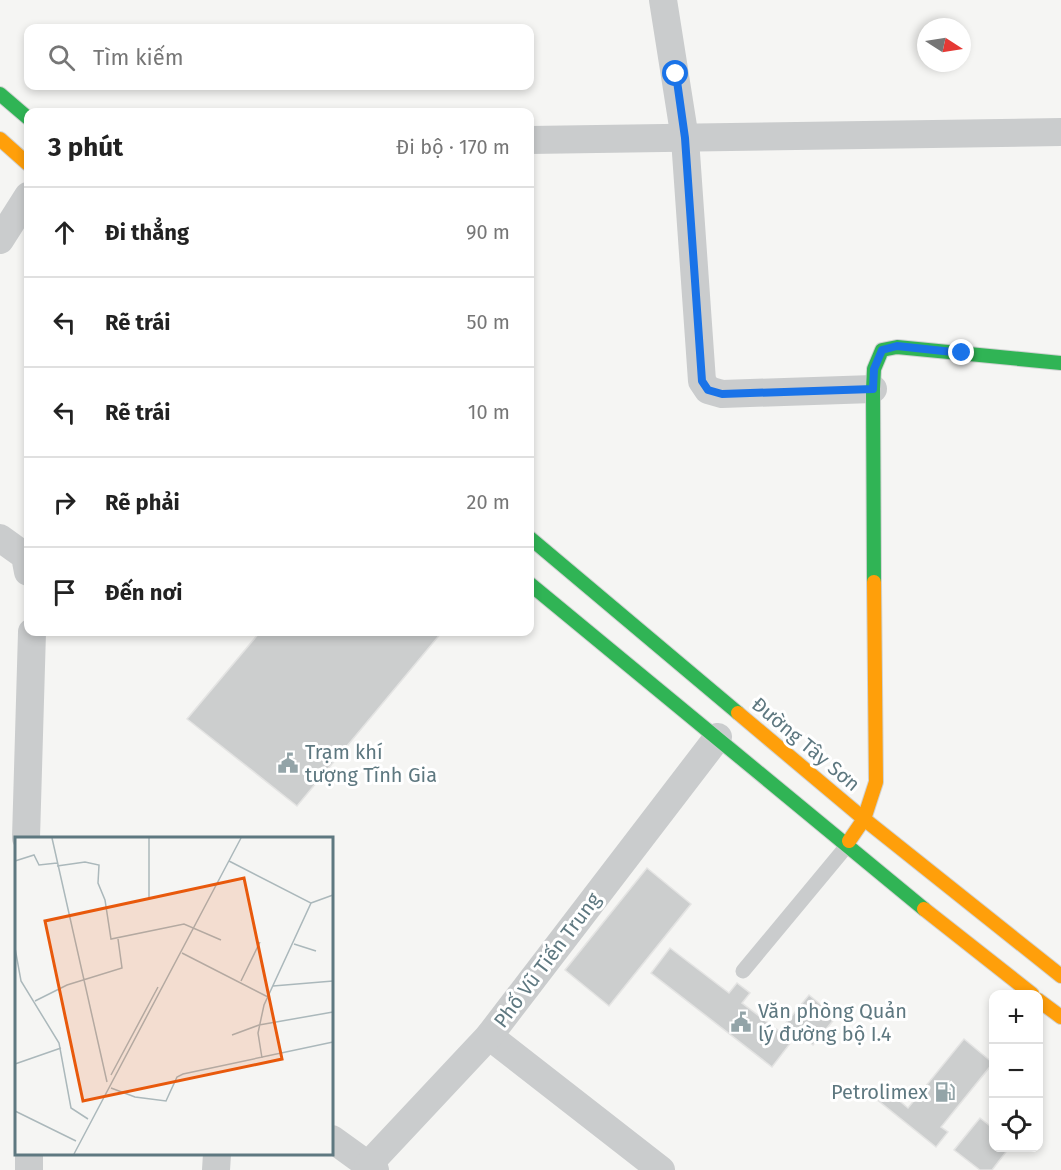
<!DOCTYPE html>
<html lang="vi">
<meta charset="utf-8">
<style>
:root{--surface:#fff;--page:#f2f2f2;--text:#222;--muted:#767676;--line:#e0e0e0}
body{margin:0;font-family:"Fira Sans",sans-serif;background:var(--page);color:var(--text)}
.controls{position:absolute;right:18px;bottom:18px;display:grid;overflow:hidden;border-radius:12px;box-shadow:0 3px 9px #0003}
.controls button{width:54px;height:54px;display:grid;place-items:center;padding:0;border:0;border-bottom:2px solid var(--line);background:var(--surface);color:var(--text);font:30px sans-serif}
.compass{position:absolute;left:917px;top:18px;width:54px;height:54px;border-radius:50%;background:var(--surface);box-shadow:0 3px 9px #0003;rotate:102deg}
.stop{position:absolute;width:18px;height:18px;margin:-14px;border:4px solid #1a73e8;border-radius:50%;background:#fff}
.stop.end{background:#1a73e8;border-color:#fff;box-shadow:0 2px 6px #0008}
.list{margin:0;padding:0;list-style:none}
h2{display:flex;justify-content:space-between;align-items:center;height:78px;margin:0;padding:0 24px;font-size:26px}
h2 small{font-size:20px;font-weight:400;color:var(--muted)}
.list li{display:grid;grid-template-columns:39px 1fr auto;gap:18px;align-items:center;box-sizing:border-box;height:90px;padding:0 24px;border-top:2px solid var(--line)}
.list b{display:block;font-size:22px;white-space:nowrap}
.list em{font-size:20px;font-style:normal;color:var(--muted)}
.icon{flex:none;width:33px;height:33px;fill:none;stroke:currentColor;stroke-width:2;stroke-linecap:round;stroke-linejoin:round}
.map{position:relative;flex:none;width:1061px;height:1170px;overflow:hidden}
.search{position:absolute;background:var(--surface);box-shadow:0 3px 9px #0003;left:24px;top:24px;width:510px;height:66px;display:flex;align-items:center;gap:15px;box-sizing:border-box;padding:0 21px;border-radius:12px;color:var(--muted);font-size:22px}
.panel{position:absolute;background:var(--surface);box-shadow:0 3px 9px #0003;left:24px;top:108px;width:510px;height:528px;border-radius:12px}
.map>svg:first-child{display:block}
.building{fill:#cccece;stroke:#e4e4e3;stroke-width:1.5}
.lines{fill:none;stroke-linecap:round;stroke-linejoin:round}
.fast-casing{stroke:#d0d2d2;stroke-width:16}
.slow-casing{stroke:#d0d2d2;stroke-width:16}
.lane{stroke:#cacccd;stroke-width:15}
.street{stroke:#cacccd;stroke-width:28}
.fast{stroke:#30b455;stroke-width:14}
.slow{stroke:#ff9f0a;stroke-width:14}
.route{stroke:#1a73e8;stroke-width:8}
.labels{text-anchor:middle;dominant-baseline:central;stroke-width:6;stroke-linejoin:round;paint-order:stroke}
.street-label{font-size:20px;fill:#5e7880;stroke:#fff}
.poi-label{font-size:20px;fill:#5e7880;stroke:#fff;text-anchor:start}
.inset-road{fill:none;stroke:#abb8bb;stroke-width:1.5}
.view{fill:#e8590c;fill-opacity:0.15;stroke:#e8590c;stroke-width:3}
.inset-edge{fill:none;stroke:#5e7880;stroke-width:3}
</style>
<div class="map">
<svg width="1061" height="1170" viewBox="0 0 1061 1170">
<rect width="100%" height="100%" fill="#f5f5f3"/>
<g class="building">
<polygon points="260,632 442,632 297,806 187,719"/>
<polygon points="647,868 691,904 609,1006 565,970"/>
<polygon points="670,948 729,993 737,983 750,993 742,1003 792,1041 772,1067 651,973"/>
<polygon points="809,995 836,1017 813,1045 786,1023"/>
<polygon points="964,1039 993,1063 941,1127 948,1132 936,1147 875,1098 883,1087 908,1108"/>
<polygon points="980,1118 989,1125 994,1120 994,1148 1009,1148 992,1170 980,1170 954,1150"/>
</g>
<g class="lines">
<g class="fast-casing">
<g id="fast">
<polyline points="0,94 28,118"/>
<polyline points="530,538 738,713"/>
<polyline points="874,582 873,389 874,369 882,350 897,347 1061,363"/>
<polyline points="530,584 924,909"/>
</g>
</g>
<g class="slow-casing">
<g id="slow">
<polyline points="0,139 28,164"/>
<polyline points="738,713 864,819 1061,976"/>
<polyline points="849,841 864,819 876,782 874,582"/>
<polyline points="924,909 1032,994"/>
<polyline points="1038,1000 1061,1017"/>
</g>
</g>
<polyline class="lane" points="743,971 846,847"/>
<g class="street">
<polyline points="663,0 685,139 702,381 708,390 722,394 873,389"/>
<polyline points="530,140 1061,132"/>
<polyline points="0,240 28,196"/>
<polyline points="0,538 25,556 28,572"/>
<polyline points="26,838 32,632"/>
<polyline points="489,1036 661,1170"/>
<polyline points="332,1139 375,1170"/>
<polyline points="29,1154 29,1170"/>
<polyline points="368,1165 489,1036 718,737"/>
<polyline points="216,1170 217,1154"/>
</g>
<use href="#fast" class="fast"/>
<use href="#slow" class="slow"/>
</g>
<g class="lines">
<polyline class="route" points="676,74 685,138 702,381 708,390 722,394 873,389 874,369 882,350 897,346 962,353"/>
</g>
<defs>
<g id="civic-bare" transform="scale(1.62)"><path d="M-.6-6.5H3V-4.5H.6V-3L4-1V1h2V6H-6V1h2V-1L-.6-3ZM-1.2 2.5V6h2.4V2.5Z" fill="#93a4a8" stroke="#fff" stroke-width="2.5" paint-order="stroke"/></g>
<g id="fuel-bare" transform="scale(1.62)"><path d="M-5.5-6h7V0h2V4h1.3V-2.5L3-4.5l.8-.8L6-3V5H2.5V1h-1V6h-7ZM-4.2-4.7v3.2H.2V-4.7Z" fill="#93a4a8" stroke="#fff" stroke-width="2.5" paint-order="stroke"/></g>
</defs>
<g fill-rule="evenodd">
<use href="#civic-bare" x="288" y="763"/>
<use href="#civic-bare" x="741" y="1022"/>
<use href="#fuel-bare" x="945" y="1092"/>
</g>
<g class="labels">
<g class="street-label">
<text transform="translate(806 744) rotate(40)">Đường Tây Sơn</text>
<text transform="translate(547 960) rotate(-53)">Phố Vũ Tiến Trung</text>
</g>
<g class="poi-label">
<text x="305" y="752">Trạm khí<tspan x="305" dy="23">tượng Tĩnh Gia</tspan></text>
<text x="758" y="1011">Văn phòng Quản<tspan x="758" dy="23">lý đường bộ I.4</tspan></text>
<text x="928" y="1092" text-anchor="end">Petrolimex</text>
</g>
</g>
<g transform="translate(15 837)">
<rect width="318" height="318" fill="#f5f5f3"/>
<path class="inset-road" d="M37,1L92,245M134,1V61M0,24L19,18L24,28L42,26M214,24L296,66L249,168L243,196L247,221M42,29L70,25L84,28L83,46L90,63L96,102L169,87L206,103M296,66L318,58M279,107L301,114M0,111L6,144L44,206L56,271L73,282M167,116L253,160M226,144L245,105M258,149L318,144M20,164L52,148L107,131L103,102M217,198L244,188L318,175M0,227L46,211M96,238L143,150M96,251L120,260L151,264L162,240L168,237L318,205M0,274L61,304M59,317L226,1"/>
<path class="view" d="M229,41L267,222L68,264L30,84Z"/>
<rect width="318" height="318" class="inset-edge"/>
</g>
</svg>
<div class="controls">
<button>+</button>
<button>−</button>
<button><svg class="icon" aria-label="locate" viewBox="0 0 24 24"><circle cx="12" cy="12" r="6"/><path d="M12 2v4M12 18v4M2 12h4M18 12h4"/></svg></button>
</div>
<svg class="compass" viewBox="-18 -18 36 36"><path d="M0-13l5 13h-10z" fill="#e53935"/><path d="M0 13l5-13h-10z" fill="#767676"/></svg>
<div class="stop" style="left:676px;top:74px"></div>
<div class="stop end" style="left:962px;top:353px"></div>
<div class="search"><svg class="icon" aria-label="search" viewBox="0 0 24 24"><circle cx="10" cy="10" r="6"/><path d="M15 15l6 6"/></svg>Tìm kiếm</div>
<section class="panel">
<h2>3 phút<small>Đi bộ · 170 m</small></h2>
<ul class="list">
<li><svg class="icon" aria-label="ahead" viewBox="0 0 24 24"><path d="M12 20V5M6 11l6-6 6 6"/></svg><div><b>Đi thẳng</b></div><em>90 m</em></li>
<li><svg class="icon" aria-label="left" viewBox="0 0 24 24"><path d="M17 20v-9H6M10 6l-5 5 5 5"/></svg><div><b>Rẽ trái</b></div><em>50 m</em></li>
<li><svg class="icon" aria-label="left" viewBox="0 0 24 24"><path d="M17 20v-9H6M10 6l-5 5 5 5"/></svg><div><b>Rẽ trái</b></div><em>10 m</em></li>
<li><svg class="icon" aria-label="right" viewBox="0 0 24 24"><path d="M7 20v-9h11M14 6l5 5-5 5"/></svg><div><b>Rẽ phải</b></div><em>20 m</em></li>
<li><svg class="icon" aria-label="arrive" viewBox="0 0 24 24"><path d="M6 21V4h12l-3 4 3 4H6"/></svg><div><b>Đến nơi</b></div></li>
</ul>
</section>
</div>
